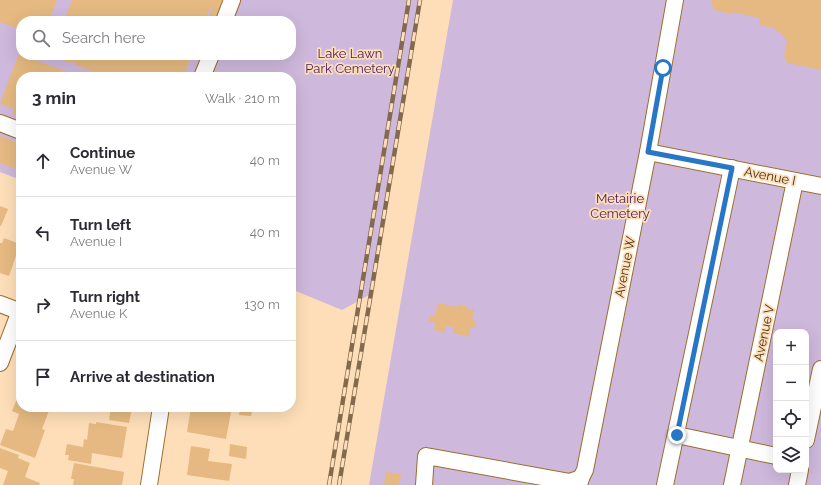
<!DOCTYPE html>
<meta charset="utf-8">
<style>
:root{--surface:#fff;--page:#f7f7f7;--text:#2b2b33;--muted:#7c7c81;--line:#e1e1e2}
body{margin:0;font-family:Raleway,sans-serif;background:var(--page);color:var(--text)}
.controls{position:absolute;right:12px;bottom:12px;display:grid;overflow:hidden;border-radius:8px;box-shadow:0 4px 16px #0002}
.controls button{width:36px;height:36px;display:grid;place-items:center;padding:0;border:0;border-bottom:1px solid var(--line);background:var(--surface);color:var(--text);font:20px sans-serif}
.stop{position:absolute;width:12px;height:12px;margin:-9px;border:3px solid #2877c6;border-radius:50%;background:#fff}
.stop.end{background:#2877c6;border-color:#fff;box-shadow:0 1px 4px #0008}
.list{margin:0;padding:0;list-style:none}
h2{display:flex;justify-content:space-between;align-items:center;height:52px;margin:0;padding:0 16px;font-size:17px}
h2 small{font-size:13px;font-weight:400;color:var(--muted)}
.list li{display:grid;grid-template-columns:26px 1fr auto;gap:12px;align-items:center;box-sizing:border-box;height:72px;padding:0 16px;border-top:1px solid var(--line)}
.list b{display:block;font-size:15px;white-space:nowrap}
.list p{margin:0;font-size:13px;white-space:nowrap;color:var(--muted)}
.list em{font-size:13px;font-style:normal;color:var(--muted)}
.icon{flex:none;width:22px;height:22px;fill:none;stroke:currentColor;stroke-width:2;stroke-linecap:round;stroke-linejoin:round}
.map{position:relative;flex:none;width:821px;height:485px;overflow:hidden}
.search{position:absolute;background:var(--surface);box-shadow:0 4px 16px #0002;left:16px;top:16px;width:280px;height:44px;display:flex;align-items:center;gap:10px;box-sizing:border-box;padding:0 14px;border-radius:16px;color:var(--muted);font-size:15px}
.panel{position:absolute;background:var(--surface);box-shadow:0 4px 16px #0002;left:16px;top:72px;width:280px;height:340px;border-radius:16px}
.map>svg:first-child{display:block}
.green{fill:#ceb8dc;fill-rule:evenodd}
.building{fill:#e5b981}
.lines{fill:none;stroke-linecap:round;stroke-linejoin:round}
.minor-casing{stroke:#9d6e2c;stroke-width:18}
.minor{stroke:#fff;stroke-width:16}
.rail-casing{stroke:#836a4c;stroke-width:4.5}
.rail{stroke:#fddeb8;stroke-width:3;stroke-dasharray:9;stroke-linecap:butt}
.route{stroke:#2877c6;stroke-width:5}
.labels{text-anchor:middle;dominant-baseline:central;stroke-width:3.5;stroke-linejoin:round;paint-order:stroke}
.park-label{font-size:13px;fill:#491c5f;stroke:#fddeb8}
.street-label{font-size:13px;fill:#463116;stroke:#fddeb8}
</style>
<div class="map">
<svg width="821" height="485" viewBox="0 0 821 485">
<rect width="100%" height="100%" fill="#fddeb8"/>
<g class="green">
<path d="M0,0H420L371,294L342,310L291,289V77H21V180L0,172ZM21,21H291V55H21Z"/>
<path d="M453,0H821V485H369ZM776,332H806V470H776Z"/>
</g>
<g class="building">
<polygon points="0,0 57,0 49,21 21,21 21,30 0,22"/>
<polygon points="72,0 227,0 217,21 208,18 212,9 210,8 205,21 64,21"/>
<polygon points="712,0 821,0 821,70 788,63 784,56 787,41 782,35 782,33 777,32 775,28 760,25 759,23 760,18 733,12 732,14 714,10 714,7 711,4"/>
<polygon points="19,53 21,55 63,70 60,77 21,77 21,118 12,114 14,109 0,104"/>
<polygon points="58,55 192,55 183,77 143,77 132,73 130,77 108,77 106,74 100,74 76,65 74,62 69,63 57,58"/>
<polygon points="0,136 21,144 21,171 0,163"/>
<polygon points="0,206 8,209 1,226 0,226"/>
<polygon points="4,238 20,244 9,276 0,273 0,243 2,243"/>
<polygon points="438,303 458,307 459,304 468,307 468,309 474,310 472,320 476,321 476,324 474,328 470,328 468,337 453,333 454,327 446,326 444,333 434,330 435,324 434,322 428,321 430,315 435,316"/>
<polygon points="17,399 21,400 21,407 39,407 49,411 42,429 45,430 35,458 0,445 6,429 13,431 19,414 12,411"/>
<polygon points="111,407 132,408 129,423 109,420"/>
<polygon points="191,407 232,407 226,439 187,432"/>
<polygon points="240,407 253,407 251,416 239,415"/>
<polygon points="96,422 127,427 122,458 92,453 91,464 68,460 69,455 65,455 67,444 83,447 84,439 87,440 89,423 96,424"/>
<polygon points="230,444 247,447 246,459 229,456"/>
<polygon points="191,446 210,449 208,461 232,464 229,481 187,475"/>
<polygon points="0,448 19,455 18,458 30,463 25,477 40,483 39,485 3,485 8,471 0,468"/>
<polygon points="74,463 124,472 122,485 73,485 74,479 71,479"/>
<polygon points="386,472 401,474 399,485 384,485"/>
</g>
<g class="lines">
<g class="minor-casing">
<g id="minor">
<polyline points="224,21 232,0"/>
<polyline points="202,77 211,55"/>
<polyline points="0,123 21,131"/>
<polyline points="648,152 821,186"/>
<polyline points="0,304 21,312"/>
<polyline points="0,363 20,311"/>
<polyline points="677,435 776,456"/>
<polyline points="806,440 821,369"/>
<polyline points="149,485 161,407"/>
<polyline points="424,485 426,456 570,482 581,478"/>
<polyline points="579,485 581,478 585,470 648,152 675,0"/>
<polyline points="665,485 732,168"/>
<polyline points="732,485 795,181"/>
<polyline points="797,485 800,470"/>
</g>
</g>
<use href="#minor" class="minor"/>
<g class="rail-casing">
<g id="rail">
<polyline points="329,485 409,0"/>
<polyline points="339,485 420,0"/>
</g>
</g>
<use href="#rail" class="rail"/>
</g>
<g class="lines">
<polyline class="route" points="663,68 648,152 732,168 677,435"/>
</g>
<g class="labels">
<g class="park-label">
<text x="350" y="53">Lake Lawn<tspan x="350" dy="15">Park Cemetery</tspan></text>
<text x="620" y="198">Metairie<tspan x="620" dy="15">Cemetery</tspan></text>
</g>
<g class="street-label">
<text transform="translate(770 176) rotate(11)">Avenue I</text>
<text transform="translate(625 267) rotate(-79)">Avenue W</text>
<text transform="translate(764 333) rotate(-78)">Avenue V</text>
</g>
</g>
</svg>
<div class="controls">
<button>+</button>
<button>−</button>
<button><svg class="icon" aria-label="locate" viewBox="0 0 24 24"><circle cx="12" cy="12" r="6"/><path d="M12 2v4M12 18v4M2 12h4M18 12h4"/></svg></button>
<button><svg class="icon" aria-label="layers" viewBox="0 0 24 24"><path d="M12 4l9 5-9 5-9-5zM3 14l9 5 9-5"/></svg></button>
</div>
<div class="stop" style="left:663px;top:68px"></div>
<div class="stop end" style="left:677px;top:435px"></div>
<div class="search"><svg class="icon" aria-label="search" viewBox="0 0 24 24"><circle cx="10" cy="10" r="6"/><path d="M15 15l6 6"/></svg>Search here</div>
<section class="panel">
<h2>3 min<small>Walk · 210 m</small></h2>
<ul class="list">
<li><svg class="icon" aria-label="ahead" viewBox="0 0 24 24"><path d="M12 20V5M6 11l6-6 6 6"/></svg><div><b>Continue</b><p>Avenue W</p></div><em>40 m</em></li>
<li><svg class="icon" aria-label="left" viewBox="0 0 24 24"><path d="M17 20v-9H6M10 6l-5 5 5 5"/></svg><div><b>Turn left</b><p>Avenue I</p></div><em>40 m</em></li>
<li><svg class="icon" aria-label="right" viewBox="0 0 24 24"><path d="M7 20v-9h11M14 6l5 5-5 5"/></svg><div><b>Turn right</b><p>Avenue K</p></div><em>130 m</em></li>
<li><svg class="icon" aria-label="arrive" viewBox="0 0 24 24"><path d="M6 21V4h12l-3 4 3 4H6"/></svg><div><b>Arrive at destination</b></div></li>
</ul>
</section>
</div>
